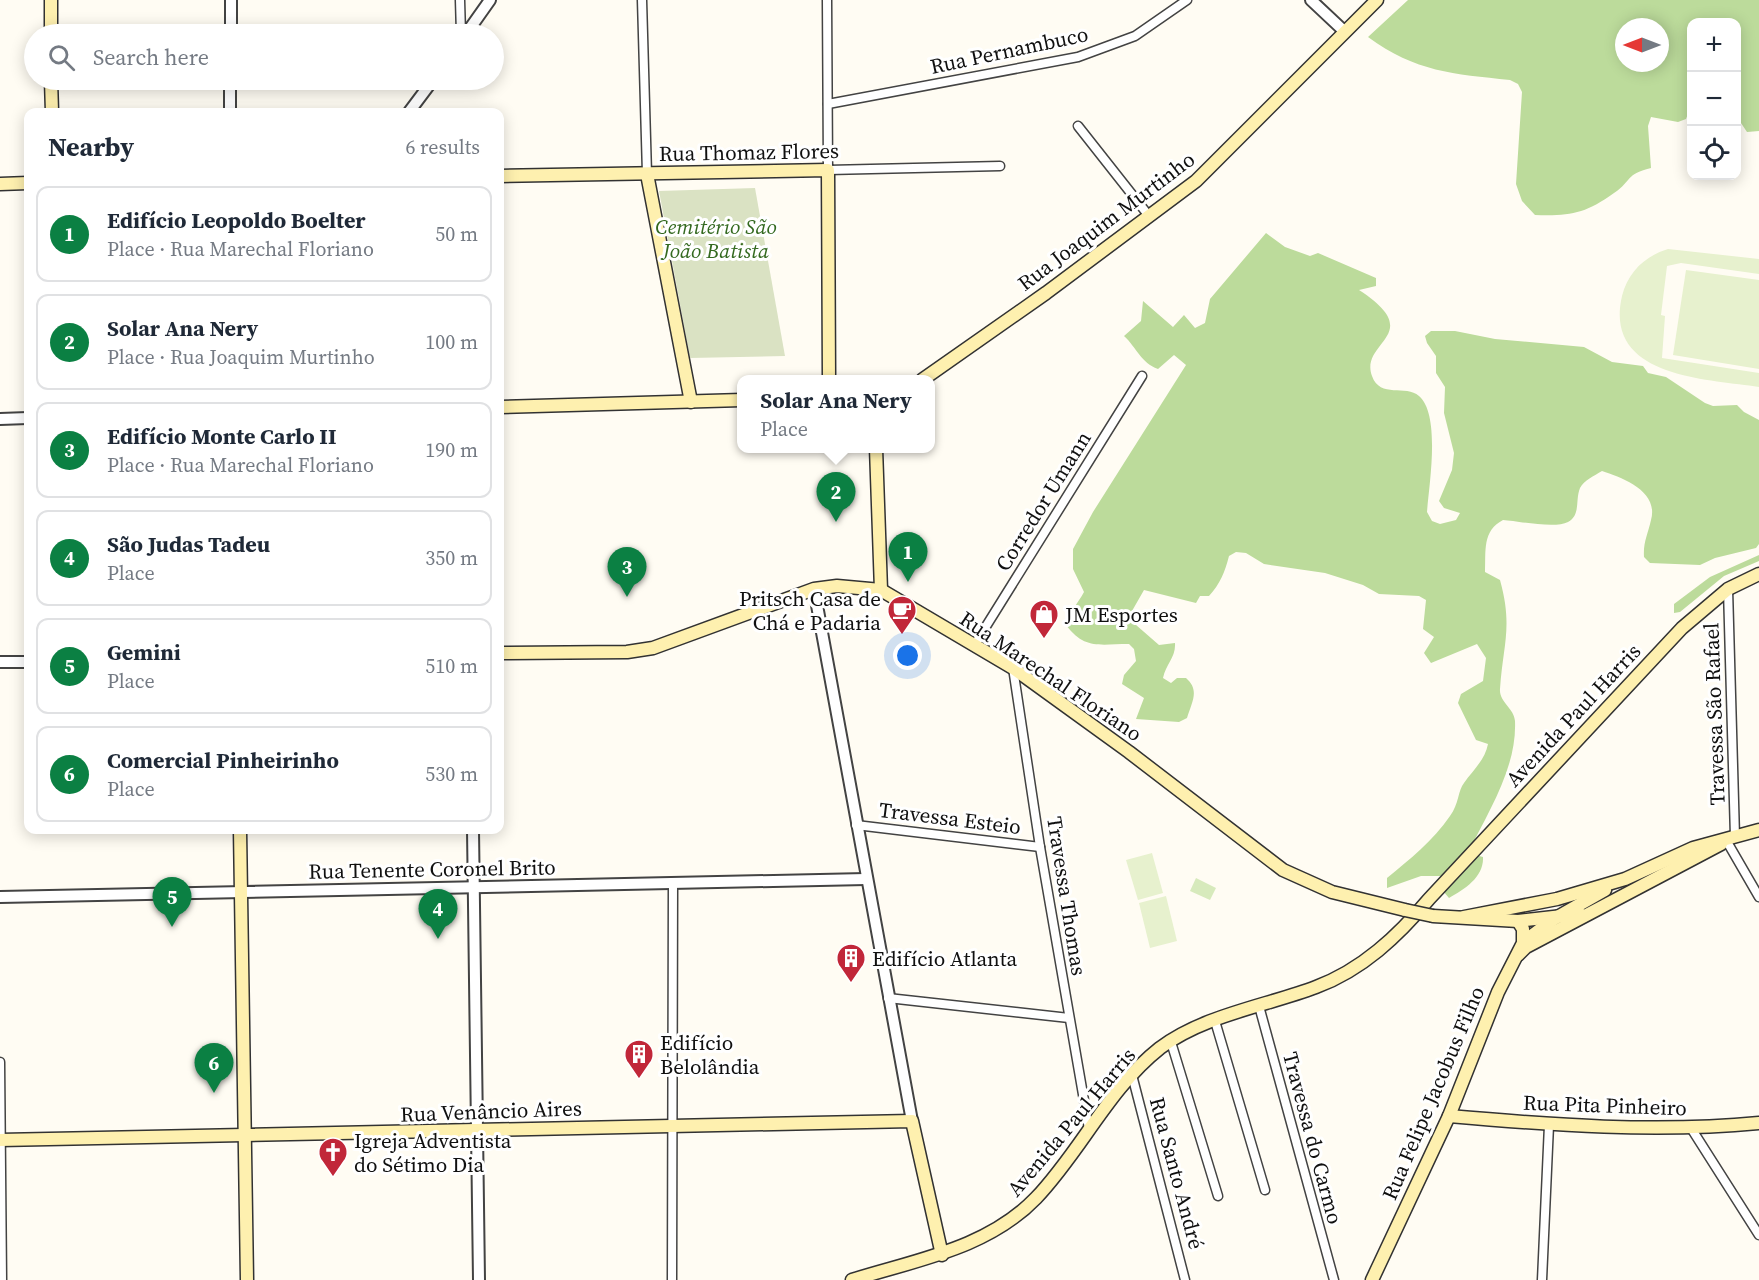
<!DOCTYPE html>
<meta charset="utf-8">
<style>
:root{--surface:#fff;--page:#f6f6f7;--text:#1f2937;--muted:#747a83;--line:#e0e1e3;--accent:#0b8043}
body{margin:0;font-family:"Source Serif 4",serif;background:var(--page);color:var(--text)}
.controls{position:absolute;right:18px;top:18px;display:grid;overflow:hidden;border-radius:12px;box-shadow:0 3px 15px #0003}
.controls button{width:54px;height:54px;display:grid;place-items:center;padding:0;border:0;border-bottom:2px solid var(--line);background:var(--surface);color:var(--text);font:30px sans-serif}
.compass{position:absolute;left:1615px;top:18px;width:54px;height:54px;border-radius:50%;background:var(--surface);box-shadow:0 3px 15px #0003;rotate:270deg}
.you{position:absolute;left:908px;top:656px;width:21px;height:21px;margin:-15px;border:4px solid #fff;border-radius:50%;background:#1a73e8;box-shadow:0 0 0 9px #1a73e833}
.badge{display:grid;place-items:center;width:39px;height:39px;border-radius:50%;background:var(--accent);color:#fff;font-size:20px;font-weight:700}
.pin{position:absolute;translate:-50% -50px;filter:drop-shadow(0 2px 3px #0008)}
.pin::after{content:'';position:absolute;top:32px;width:21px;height:18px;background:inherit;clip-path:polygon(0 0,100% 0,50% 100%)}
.popup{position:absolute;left:737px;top:375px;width:198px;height:78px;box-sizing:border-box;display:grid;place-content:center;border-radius:12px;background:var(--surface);filter:drop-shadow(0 2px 4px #0005);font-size:20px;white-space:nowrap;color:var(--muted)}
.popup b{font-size:22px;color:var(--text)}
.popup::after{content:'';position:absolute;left:50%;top:100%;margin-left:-12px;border:12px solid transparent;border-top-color:var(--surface)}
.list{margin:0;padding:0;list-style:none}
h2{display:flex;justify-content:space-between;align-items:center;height:78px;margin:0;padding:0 24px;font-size:26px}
h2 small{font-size:20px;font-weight:400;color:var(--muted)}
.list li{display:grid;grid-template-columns:39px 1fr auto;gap:18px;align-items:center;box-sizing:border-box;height:96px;margin:0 12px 12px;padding:0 12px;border:2px solid var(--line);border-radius:12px}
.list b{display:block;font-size:22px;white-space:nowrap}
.list p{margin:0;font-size:20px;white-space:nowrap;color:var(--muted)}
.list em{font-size:20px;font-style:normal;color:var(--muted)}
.icon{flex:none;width:33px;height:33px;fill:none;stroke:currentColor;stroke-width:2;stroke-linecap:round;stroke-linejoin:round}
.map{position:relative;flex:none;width:1759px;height:1280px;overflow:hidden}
.search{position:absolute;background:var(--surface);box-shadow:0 3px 15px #0003;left:24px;top:24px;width:480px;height:66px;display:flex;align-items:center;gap:15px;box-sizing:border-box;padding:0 21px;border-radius:33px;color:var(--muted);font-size:22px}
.panel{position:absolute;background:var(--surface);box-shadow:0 3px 15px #0003;left:24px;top:108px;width:480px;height:726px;border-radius:12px}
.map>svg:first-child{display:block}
.green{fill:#d7eabc}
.forest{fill:#bcdb9b;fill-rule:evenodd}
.cemetery{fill:#dae2c3}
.pitch{fill:#e7f1ce}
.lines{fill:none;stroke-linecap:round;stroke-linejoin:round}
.minor-casing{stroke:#434343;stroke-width:11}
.tertiary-casing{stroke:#434343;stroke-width:14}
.secondary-casing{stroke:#323232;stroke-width:15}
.minor{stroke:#fff;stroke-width:8}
.tertiary{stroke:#fff;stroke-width:10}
.secondary{stroke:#fef0af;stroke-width:12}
.secondary-bridge-casing{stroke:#323232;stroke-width:15;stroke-linecap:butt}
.secondary-bridge{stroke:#fef0af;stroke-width:12}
.labels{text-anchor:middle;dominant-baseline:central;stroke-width:6;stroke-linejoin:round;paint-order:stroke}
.street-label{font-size:21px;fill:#101010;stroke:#fff}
.park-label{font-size:21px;font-style:italic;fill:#33691f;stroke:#fff}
.poi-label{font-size:21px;fill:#101010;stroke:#fff;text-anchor:start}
</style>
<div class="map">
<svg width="1759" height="1280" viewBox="0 0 1759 1280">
<rect width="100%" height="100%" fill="#fffcf3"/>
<polygon class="green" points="1196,878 1216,888 1210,900 1190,891"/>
<g class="forest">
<path d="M1408,0H1759V131L1747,132L1737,117L1736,22H1692L1691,106L1686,119L1678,122L1651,117L1648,126L1651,168C1624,175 1633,180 1614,193C1585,214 1570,216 1535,215L1522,201L1516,184L1522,92L1518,84L1510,80C1453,74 1416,72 1368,37ZM1624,27H1660V63H1624Z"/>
<path d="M1266,233L1285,247L1310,256L1318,253L1376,278V286L1359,290C1428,335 1359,341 1372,376C1380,399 1406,384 1419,396C1441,415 1429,485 1427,512L1432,521L1440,524L1456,520L1460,513L1444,508L1439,501L1452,470L1454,453L1444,413L1445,387L1436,373V356L1427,343L1425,336L1431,331H1455L1495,339L1584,347L1612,362L1643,366L1648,373L1666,377L1705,403L1713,406L1737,405L1744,412L1759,420V544L1756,548L1715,558L1700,565L1650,563L1644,557C1643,542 1648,534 1651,520C1659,491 1623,478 1602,471C1594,476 1584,480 1580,488C1575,500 1581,515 1568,522C1555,529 1518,521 1503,520C1482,531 1486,551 1485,572L1500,580C1513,627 1503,644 1500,689C1499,702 1514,708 1515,721C1517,768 1488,812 1468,853L1483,857C1484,877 1465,889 1449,898L1443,891L1447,876H1421L1387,888V878C1410,859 1433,841 1450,816C1459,804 1458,790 1464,783C1473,770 1485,760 1488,744L1476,740L1458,703L1461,694L1483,681L1486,658L1477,644L1431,663L1424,653L1434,637L1423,629L1426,600L1419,596L1379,594L1363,585L1325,573L1264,564L1246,553L1236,552L1229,556C1225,572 1220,584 1209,596H1200L1196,603L1144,590L1128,618L1159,645L1175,643C1176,657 1166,664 1163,678L1171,683L1177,678H1186C1200,690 1192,702 1187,718L1179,722L1136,719L1144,698L1122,684L1124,675L1136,661L1134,649L1129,644C1099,644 1085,650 1066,625C1068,614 1078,603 1084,592L1073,569V549L1093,512L1186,365L1174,355L1158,369C1141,363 1137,348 1124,336L1141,321L1143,301L1173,327L1184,315L1195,328L1205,323L1210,299Z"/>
<polygon points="1759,555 1759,561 1724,576 1680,612 1674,613 1674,604 1710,577"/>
</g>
<polygon class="cemetery" points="755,188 785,356 690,358 659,191"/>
<g class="pitch">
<path d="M1668,249L1759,259V274L1681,263L1667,266L1661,315L1665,316L1662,358L1759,373V387C1707,379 1603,378 1622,296C1628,272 1645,256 1668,249Z"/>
<polygon points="1686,270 1759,280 1759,369 1673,355"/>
<polygon points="1152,853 1163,893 1138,900 1126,860"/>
<polygon points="1166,896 1177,941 1150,948 1139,903"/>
</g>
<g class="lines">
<g class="minor-casing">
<g id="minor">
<polyline points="460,0 461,34"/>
<polyline points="642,0 647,174"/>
<polyline points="827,0 828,170 1000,166"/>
<polyline points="828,104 1078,57 1135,36 1187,0"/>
<polyline points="1078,126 1149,216"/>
<polyline points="1728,589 1735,837"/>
<polyline points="975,644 1142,376"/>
<polyline points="1013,668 1040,847 1089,1129"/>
<polyline points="856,825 1040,847"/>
<polyline points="1726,840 1759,897"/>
<polyline points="888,998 1069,1018"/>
<polyline points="1259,1006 1334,1280"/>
<polyline points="1215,1021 1265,1190"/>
<polyline points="1171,1042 1218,1196"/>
<polyline points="0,1062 2,1280"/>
<polyline points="1132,1075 1185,1280"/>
<polyline points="1691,1128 1759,1235"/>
<polyline points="672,1280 673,882"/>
<polyline points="1542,1280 1549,1125"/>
</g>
</g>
<g class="tertiary-casing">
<g id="tertiary">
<polyline points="1311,0 1344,31"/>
<polyline points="231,34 231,0"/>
<polyline points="466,34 490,0"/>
<polyline points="230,112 230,80"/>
<polyline points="409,112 433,80"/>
<polyline points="0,419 28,418"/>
<polyline points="814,589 912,1121"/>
<polyline points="0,662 28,662"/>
<polyline points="473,830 479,1280"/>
<polyline points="0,897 866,879"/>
</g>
</g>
<g class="secondary-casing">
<g id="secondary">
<polyline points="51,0 51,34"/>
<polyline points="51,80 52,112"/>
<polyline points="647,174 691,402"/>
<polyline points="500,176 828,170 829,380"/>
<polyline points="0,184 28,183"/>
<polyline points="922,380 1046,293 1196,181 1377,0"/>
<polyline points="500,407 742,400"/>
<polyline points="876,448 881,590"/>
<polyline points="500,653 627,652 653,648 814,589 837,586 881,590 1013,668 1129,752 1283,870 1332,892 1405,910"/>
<polyline points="240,830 247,1280"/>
<polyline points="1433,916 1518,921 1580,914"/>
<polyline points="1464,917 1557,899 1625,879 1693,848 1759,830"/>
<polyline points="1526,940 1554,919 1605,890"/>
<polyline points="1518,955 1526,947 1721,844"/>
<path d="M1449,1116C1552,1125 1656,1133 1759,1123"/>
<polyline points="0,1140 912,1121 942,1255"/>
<path d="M852,1280C915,1260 987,1249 1036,1198C1081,1151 1108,1089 1160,1048C1204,1015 1266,1006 1316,987C1362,970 1398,936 1429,899L1682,628L1728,589L1759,574"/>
<polyline points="1372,1280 1449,1116 1498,992 1523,943 1523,929 1518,921"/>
</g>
</g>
<use href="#minor" class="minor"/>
<use href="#tertiary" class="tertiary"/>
<use href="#secondary" class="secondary"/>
<g class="secondary-bridge-casing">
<polyline id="secondary-bridge" points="1405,910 1433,916"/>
</g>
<use href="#secondary-bridge" class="secondary-bridge"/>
</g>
<defs>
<g id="cafe-pin" transform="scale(1.5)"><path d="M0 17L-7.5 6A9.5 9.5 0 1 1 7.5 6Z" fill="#c12739" stroke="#fff"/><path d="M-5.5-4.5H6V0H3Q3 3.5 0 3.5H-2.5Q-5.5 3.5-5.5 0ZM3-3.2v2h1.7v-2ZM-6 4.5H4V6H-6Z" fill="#fff"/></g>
<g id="shop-pin" transform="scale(1.5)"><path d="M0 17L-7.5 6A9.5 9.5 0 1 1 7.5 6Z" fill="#c12739" stroke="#fff"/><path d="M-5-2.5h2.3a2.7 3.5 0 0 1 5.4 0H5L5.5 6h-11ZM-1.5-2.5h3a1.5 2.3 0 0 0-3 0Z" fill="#fff"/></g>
<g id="building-pin" transform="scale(1.5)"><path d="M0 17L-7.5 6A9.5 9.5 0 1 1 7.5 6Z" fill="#c12739" stroke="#fff"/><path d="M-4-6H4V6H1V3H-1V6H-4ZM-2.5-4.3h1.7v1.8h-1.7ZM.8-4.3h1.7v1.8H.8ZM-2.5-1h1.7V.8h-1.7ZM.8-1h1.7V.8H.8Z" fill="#fff"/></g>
<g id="church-pin" transform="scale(1.5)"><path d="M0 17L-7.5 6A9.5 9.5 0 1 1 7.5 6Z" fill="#c12739" stroke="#fff"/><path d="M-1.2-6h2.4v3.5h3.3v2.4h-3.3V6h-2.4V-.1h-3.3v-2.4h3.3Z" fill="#fff"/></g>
</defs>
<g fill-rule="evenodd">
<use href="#cafe-pin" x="902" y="610"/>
<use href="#shop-pin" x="1044" y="614"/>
<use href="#building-pin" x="851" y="958"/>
<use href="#building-pin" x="639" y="1054"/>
<use href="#church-pin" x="333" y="1152"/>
</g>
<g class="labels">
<g class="street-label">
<text transform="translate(1009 50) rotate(-12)">Rua Pernambuco</text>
<text transform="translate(749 152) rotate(-1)">Rua Thomaz Flores</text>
<text transform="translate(1106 221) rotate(-37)">Rua Joaquim Murtinho</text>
<text transform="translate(1043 501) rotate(-58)">Corredor Umann</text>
<text transform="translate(1051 676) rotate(34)">Rua Marechal Floriano</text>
<text transform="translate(1714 714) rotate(-92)">Travessa São Rafael</text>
<text transform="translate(1573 715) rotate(-47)">Avenida Paul Harris</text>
<text transform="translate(950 818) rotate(7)">Travessa Esteio</text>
<text transform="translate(432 869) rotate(-1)">Rua Tenente Coronel Brito</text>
<text transform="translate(1067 896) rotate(81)">Travessa Thomas</text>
<text transform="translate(1433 1093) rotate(-67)">Rua Felipe Jacobus Filho</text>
<text transform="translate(1605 1105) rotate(2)">Rua Pita Pinheiro</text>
<text transform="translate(491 1111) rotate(-2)">Rua Venâncio Aires</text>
<text transform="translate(1071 1122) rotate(-50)">Avenida Paul Harris</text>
<text transform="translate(1313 1138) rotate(75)">Travessa do Carmo</text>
<text transform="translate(1177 1173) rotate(75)">Rua Santo André</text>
</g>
<g class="park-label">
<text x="716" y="226">Cemitério São<tspan x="716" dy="24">João Batista</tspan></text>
</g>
<g class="poi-label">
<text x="881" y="598" text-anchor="end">Pritsch Casa de<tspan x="881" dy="24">Chá e Padaria</tspan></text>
<text x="1065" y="614">JM Esportes</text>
<text x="872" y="958">Edifício Atlanta</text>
<text x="660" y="1042">Edifício<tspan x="660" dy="24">Belolândia</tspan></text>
<text x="354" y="1140">Igreja Adventista<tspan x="354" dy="24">do Sétimo Dia</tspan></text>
</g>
</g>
</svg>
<div class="controls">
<button>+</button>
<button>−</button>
<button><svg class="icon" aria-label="locate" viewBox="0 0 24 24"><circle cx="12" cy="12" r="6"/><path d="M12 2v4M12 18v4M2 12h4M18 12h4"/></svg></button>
</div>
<svg class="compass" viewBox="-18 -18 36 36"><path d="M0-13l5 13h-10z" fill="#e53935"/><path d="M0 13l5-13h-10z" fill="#747a83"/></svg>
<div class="you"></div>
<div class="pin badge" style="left:908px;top:582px">1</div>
<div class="pin badge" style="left:836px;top:522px">2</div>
<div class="popup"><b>Solar Ana Nery</b>Place</div>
<div class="pin badge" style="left:627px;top:597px">3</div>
<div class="pin badge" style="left:438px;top:939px">4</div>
<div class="pin badge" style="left:172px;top:927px">5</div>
<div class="pin badge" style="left:214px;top:1093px">6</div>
<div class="search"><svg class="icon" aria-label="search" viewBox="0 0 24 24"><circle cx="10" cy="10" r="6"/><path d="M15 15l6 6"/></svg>Search here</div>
<section class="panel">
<h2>Nearby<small>6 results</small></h2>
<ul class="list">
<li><span class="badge">1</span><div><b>Edifício Leopoldo Boelter</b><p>Place · Rua Marechal Floriano</p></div><em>50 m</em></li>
<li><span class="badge">2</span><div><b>Solar Ana Nery</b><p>Place · Rua Joaquim Murtinho</p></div><em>100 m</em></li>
<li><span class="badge">3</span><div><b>Edifício Monte Carlo II</b><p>Place · Rua Marechal Floriano</p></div><em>190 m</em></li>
<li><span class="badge">4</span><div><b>São Judas Tadeu</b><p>Place</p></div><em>350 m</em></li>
<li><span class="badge">5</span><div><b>Gemini</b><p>Place</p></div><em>510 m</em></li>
<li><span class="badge">6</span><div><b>Comercial Pinheirinho</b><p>Place</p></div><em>530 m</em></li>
</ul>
</section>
</div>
